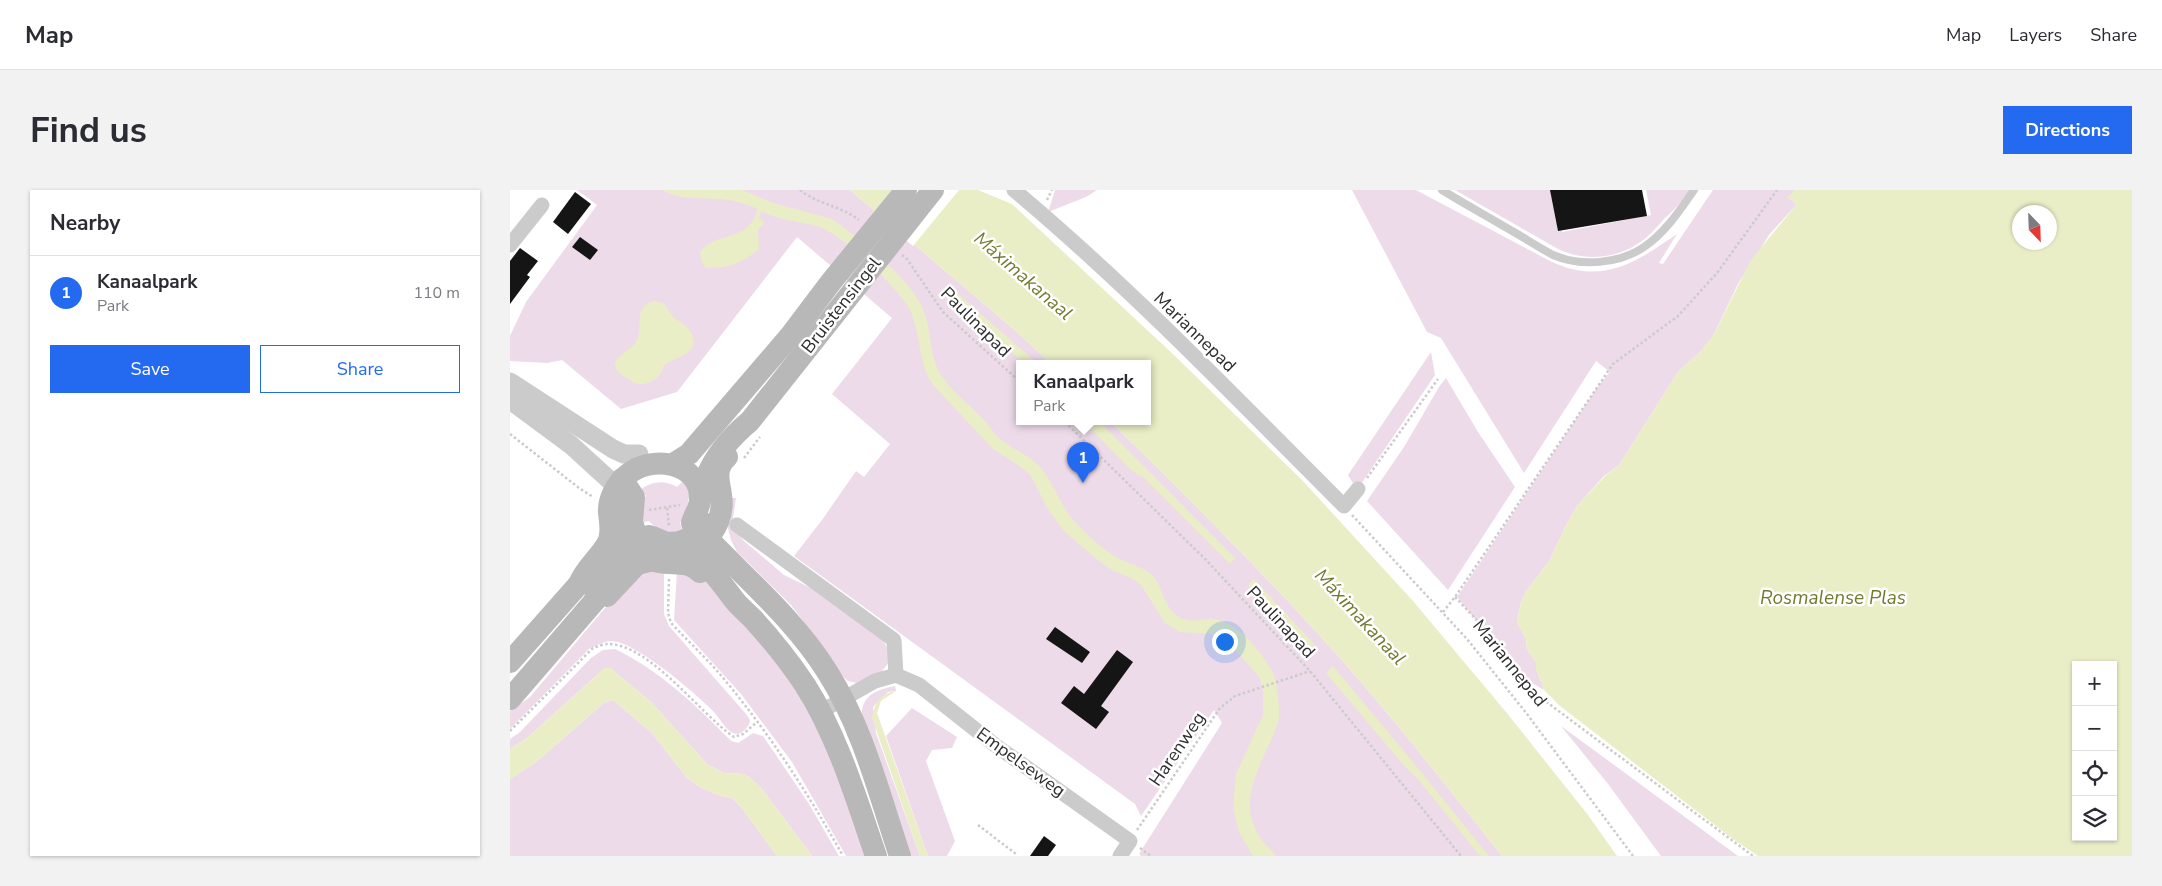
<!DOCTYPE html>
<meta charset="utf-8">
<style>
:root{--surface:#fff;--page:#f2f2f3;--text:#2b2b33;--muted:#7c7c81;--line:#e1e1e2;--accent:#246af1}
body{margin:0;font-family:"Nunito Sans",sans-serif;background:var(--page);color:var(--text)}
.controls{position:absolute;right:15px;bottom:15px;display:grid;overflow:hidden;border-radius:0px;box-shadow:0 1px 4px #0004}
.controls button{width:45px;height:45px;display:grid;place-items:center;padding:0;border:0;border-bottom:1px solid var(--line);background:var(--surface);color:var(--text);font:25px sans-serif}
.compass{position:absolute;left:1502px;top:15px;width:45px;height:45px;border-radius:50%;background:var(--surface);box-shadow:0 1px 4px #0004;rotate:157deg}
.you{position:absolute;left:714px;top:451px;width:18px;height:18px;margin:-12px;border:4px solid #fff;border-radius:50%;background:#1a73e8;box-shadow:0 0 0 8px #1a73e833}
.badge{display:grid;place-items:center;width:32px;height:32px;border-radius:50%;background:var(--accent);color:#fff;font-size:16px;font-weight:700}
.pin{position:absolute;translate:-50% -41px;filter:drop-shadow(0 1px 2px #0008)}
.pin::after{content:'';position:absolute;top:26px;width:18px;height:15px;background:inherit;clip-path:polygon(0 0,100% 0,50% 100%)}
.popup{position:absolute;left:506px;top:170px;width:135px;height:65px;box-sizing:border-box;display:grid;place-content:center;border-radius:0px;background:var(--surface);filter:drop-shadow(0 1px 4px #0005);font-size:16px;white-space:nowrap;color:var(--muted)}
.popup b{font-size:19px;color:var(--text)}
.popup::after{content:'';position:absolute;left:50%;top:100%;margin-left:-10px;border:10px solid transparent;border-top-color:var(--surface)}
.list{margin:0;padding:0;list-style:none}
h2{display:flex;justify-content:space-between;align-items:center;height:65px;margin:0;padding:0 20px;font-size:21px}
h2 small{font-size:16px;font-weight:400;color:var(--muted)}
.list li{display:grid;grid-template-columns:32px 1fr auto;gap:15px;align-items:center;box-sizing:border-box;height:75px;padding:0 20px;border-top:1px solid var(--line)}
.list b{display:block;font-size:19px;white-space:nowrap}
.list p{margin:0;font-size:16px;white-space:nowrap;color:var(--muted)}
.list em{font-size:16px;font-style:normal;color:var(--muted)}
.actions{display:flex;gap:10px;padding:15px 20px}
.actions a{flex:1;padding:11px 0;border:1px solid var(--accent);border-radius:0px;text-align:center;font-size:18px;color:var(--accent)}
.actions .main{background:var(--accent);color:#fff}
.icon{flex:none;width:28px;height:28px;fill:none;stroke:currentColor;stroke-width:2;stroke-linecap:round;stroke-linejoin:round}
.map{position:relative;flex:none;width:1622px;height:666px;overflow:hidden;border-radius:0px}
header{display:flex;align-items:center;gap:30px;box-sizing:border-box;height:70px;padding:0 25px;background:var(--surface);border-bottom:1px solid var(--line)}
header strong{font-size:24px}
nav{display:flex;gap:28px;margin-inline-start:auto;font-size:18px}
.intro{display:flex;align-items:center;justify-content:space-between;box-sizing:border-box;height:120px;padding:0 30px}
h1{margin:0;font-size:35px}
.button{padding:12px 22px;border-radius:0px;background:var(--accent);color:#fff;font-size:18px;font-weight:700}
main{display:flex;gap:30px;padding:0 30px}
aside{flex:1;background:var(--surface);border-radius:0px;box-shadow:0 1px 4px #0004}
.map>svg:first-child{display:block}
.green{fill:#eddbe9}
.water{fill:#e9eec6;fill-rule:evenodd}
.pier{fill:#fff}
.building{fill:#151515}
.lines{fill:none;stroke-linecap:round;stroke-linejoin:round}
.path{stroke:#cbcbcb;stroke-width:2.5;stroke-dasharray:2.5 2.5;stroke-linecap:butt}
.service{stroke:#cbcbcb;stroke-width:8}
.minor{stroke:#cbcbcb;stroke-width:15}
.tertiary{stroke:#cbcbcb;stroke-width:19}
.secondary{stroke:#b8b8b8;stroke-width:22}
.labels{text-anchor:middle;dominant-baseline:central;stroke-width:5;stroke-linejoin:round;paint-order:stroke}
.street-label{font-size:18px;fill:#2e2e2e;stroke:#fff}
.water-label{font-size:19px;font-style:italic;fill:#737b2f;stroke:#fff}
</style>
<header>
<strong>Map</strong>
<nav><a>Map</a><a>Layers</a><a>Share</a></nav>
</header>
<div class="intro"><h1>Find us</h1><a class="button">Directions</a></div>
<main>
<aside>
<h2>Nearby<small></small></h2>
<ul class="list">
<li><span class="badge">1</span><div><b>Kanaalpark</b><p>Park</p></div><em>110 m</em></li>
</ul>
<div class="actions"><a class="main">Save</a><a>Share</a></div>
</aside>
<div class="map">
<svg width="1622" height="666" viewBox="0 0 1622 666">
<rect width="100%" height="100%" fill="#fff"/>
<g class="green">
<path d="M67,0H340L507,142L541,174H509V232H601C679,309 758,387 831,469C887,533 939,599 992,666H631L629,664L712,533L704,520L631,626L625,614L284,366L312,330L346,281L354,287L380,254L322,204L382,128L287,47L167,202L111,219L52,170L37,173L0,171V146L16,112L87,15Z"/>
<polygon points="545,0 587,0 576,7 538,22"/>
<path d="M842,0H906L1042,72C1093,95 1125,73 1167,44L1149,73L1153,74L1203,0H1285L1278,8L1285,12L1286,15L1259,45L1228,94L1203,146L1191,161L1168,182L1109,275L1094,286L1067,316L1054,339L1040,370L1017,400L1011,412L1007,432L1016,449L1017,459L1026,472V479L1034,500L1013,488L947,407L1089,195L1100,182L1086,171L1014,283L931,148L917,142Z"/>
<path d="M945,0H1044L1052,42L1141,25L1136,0H1180C1173,11 1164,20 1154,29C1147,37 1140,45 1132,51C1107,69 1075,72 1048,59Z"/>
<polygon points="921,162 925,185 847,300 838,285"/>
<polygon points="936,188 968,242 1005,297 938,400 857,311 894,257 929,197"/>
<path d="M173,291L180,302L175,327L170,333L173,342C160,344 147,341 139,331L131,333V314L136,306L131,299C143,291 154,290 167,297Z"/>
<polygon points="219,308 226,308 223,328 225,341 234,351 274,385 309,402 373,450 378,459 379,472 369,485 346,493 338,491 330,484 313,457 281,415 227,362 221,350 217,334"/>
<path d="M154,379V424L159,436L236,524L240,530L239,535C236,538 232,544 227,544C218,544 210,529 205,523C188,505 124,450 100,451C93,452 85,456 79,459L0,539V521L20,507L111,399L130,383Z"/>
<polygon points="167,381 195,391 219,416 277,484 322,566 356,666 336,666 282,572 231,504 164,430"/>
<path d="M105,459C150,481 186,515 221,551L228,553L243,543L253,546L299,614L329,666H302L251,598L239,587L234,584L214,583L198,575L141,512L100,478H95L87,485L17,548L0,559V549L10,542L81,468L93,460Z"/>
<path d="M385,496L386,501L378,502L363,517L366,543L410,666H399L352,529C350,506 365,500 385,496Z"/>
<polygon points="103,510 142,543 177,588 190,597 208,605 222,608 232,618 267,666 0,666 0,589 26,572 95,512"/>
<polygon points="402,518 447,547 442,558 422,560 416,571 445,651 437,666 418,666 376,546"/>
<polygon points="1051,536 1228,666 1151,666 1098,594"/>
</g>
<g class="water">
<path d="M152,0H232L263,13L319,28L331,35C359,59 395,83 412,117C423,140 417,168 434,189C445,204 461,216 473,229C480,236 485,246 493,251C505,261 521,266 531,278C545,295 550,316 565,332C577,345 592,359 608,368C619,374 632,376 642,385C653,396 653,415 666,425C677,434 690,429 703,429C725,430 752,462 762,481C766,489 767,497 768,506C768,512 770,520 769,527C768,537 761,549 757,559C737,601 728,632 767,666H743L729,642L723,617L726,584L753,525V501L750,488L717,450L710,444L670,442L655,433L631,395L625,390L600,379L584,367L555,342L539,321L521,286L511,277L483,259L423,195C408,173 411,146 401,122C390,99 334,46 310,37C290,31 270,31 251,21L249,29L253,31L254,34L248,39L249,59C230,74 220,78 196,78L192,72L190,62C205,41 239,53 248,19C236,14 223,10 210,9C190,8 170,10 152,0Z"/>
<path d="M340,0H468L502,14L665,166L793,291L903,411L996,522L1078,625L1107,666H992C939,599 887,533 831,469C758,387 679,309 601,232H637V174H541L507,142Z"/>
<path d="M1285,0H1622V666H1248L1223,649L1050,516L1034,500L1026,479V472L1017,459L1016,449L1007,432L1011,412L1017,400L1040,370L1054,339L1067,316L1095,286L1109,275L1168,182L1191,161L1203,146L1241,70L1286,15L1285,12L1277,8ZM1510,22H1540V52H1510ZM1566,475H1603V647H1566Z"/>
<polygon points="448,104 528,174 515,174 443,110"/>
<path d="M144,111C162,113 155,122 166,129C174,135 180,137 183,148C189,165 161,167 153,177C152,179 152,182 150,184C147,189 139,193 134,194C127,195 123,192 117,188C88,171 120,163 126,152C135,137 121,118 144,111Z"/>
<polygon points="574,232 590,232 725,368 720,374 634,288 622,281"/>
<polygon points="744,389 804,454 797,461 738,395"/>
<polygon points="823,476 903,572 979,666 970,666 907,588 896,578 816,483"/>
<polygon points="95,478 100,478 141,512 198,575 214,583 234,584 239,587 251,598 302,666 267,666 232,618 222,608 208,605 190,597 177,588 142,543 103,510 95,512 26,572 0,589 0,559 17,548"/>
<path d="M386,501L371,511L367,523L418,666H410L362,528C364,513 371,503 386,501Z"/>
</g>
<polygon class="pier" points="382,0 449,0 403,56 363,23"/>
<g class="building">
<polygon points="1040,0 1132,0 1137,26 1048,41"/>
<polygon points="65,2 81,14 58,44 43,32"/>
<polygon points="70,47 88,60 80,70 62,57"/>
<polygon points="10,58 28,71 17,85 20,87 0,114 0,71"/>
<polygon points="545,437 580,462 572,473 536,449"/>
<polygon points="607,460 623,472 591,516 599,522 586,539 551,513 564,496 574,504"/>
<polygon points="534,646 546,655 538,666 520,666"/>
</g>
<g class="lines">
<g class="path">
<path d="M290,0C307,14 331,16 349,30"/>
<polyline points="537,10 542,0"/>
<polyline points="392,65 397,69 433,122 509,191"/>
<polyline points="555,232 696,370 800,481 951,666"/>
<polyline points="0,244 69,298 83,307"/>
<polyline points="234,268 250,247"/>
<polyline points="857,288 928,189"/>
<polyline points="157,318 159,336"/>
<polyline points="139,320 170,315"/>
<polyline points="842,325 957,449 1017,524 1123,666"/>
<path d="M159,389L158,423L161,433C177,450 194,466 209,483C257,540 297,601 333,666"/>
<polyline points="945,407 976,440 1015,496 1243,666"/>
<polyline points="933,422 945,407 1103,174 1168,126 1207,83 1267,0"/>
<path d="M0,541L83,458C88,456 94,454 98,454C140,454 191,525 224,547L233,544L247,532"/>
<polyline points="468,635 506,664 505,666"/>
<polyline points="627,640 710,518 725,506 800,481"/>
<polyline points="630,658 641,666"/>
</g>
<path class="service" d="M932,0C953,13 975,25 997,38C1013,47 1028,57 1043,65C1071,77 1109,74 1134,57C1155,43 1170,20 1184,0"/>
<g class="minor">
<path d="M504,0C621,98 727,209 834,316L848,299"/>
<polyline points="0,55 32,15"/>
<polyline points="227,335 384,450 386,485"/>
<polyline points="310,522 365,491 386,485 409,495 485,555 620,651 610,666"/>
</g>
<g class="tertiary">
<polyline points="0,192 103,259 114,264 129,264"/>
<polyline points="0,210 61,255 107,297"/>
</g>
<g class="secondary">
<polyline points="163,274 179,264 281,145 321,92 396,0"/>
<path d="M196,288C205,265 221,247 240,231L423,0"/>
<polyline points="112,289 124,307 122,332 125,341"/>
<path d="M111,319C108,343 124,367 149,372C163,375 178,370 190,382"/>
<path d="M196,334L197,344L202,353C242,394 287,433 318,483C353,538 369,604 390,666"/>
<path d="M193,352C207,341 214,322 211,305C210,296 206,286 210,277C211,274 214,270 217,267"/>
<path d="M173,362C197,370 210,392 225,411C230,417 237,423 243,429C262,450 279,471 295,495C328,547 346,608 366,666"/>
<path d="M69,394C76,376 93,365 99,350C102,341 100,332 99,323C98,309 106,295 116,286C140,263 192,272 190,311C189,319 184,325 182,333L188,348"/>
<polyline points="97,406 127,374 143,370"/>
<path d="M85,410L87,397L117,360L126,352L139,346C144,347 149,350 154,352C167,355 178,350 188,342"/>
<polyline points="0,472 69,394 82,386"/>
<polyline points="0,509 94,400"/>
</g>
</g>
<g class="labels">
<g class="street-label">
<text transform="translate(331 115) rotate(-52)">Bruistensingel</text>
<text transform="translate(466 132) rotate(45)">Paulinapad</text>
<text transform="translate(685 142) rotate(44)">Mariannepad</text>
<text transform="translate(771 432) rotate(47)">Paulinapad</text>
<text transform="translate(1000 473) rotate(51)">Mariannepad</text>
<text transform="translate(667 559) rotate(-56)">Harenweg</text>
<text transform="translate(511 572) rotate(36)">Empelseweg</text>
</g>
<g class="water-label">
<text transform="translate(513 86) rotate(41)">Máximakanaal</text>
<text x="1323" y="408">Rosmalense Plas</text>
<text transform="translate(850 427) rotate(47)">Máximakanaal</text>
</g>
</g>
</svg>
<div class="controls">
<button>+</button>
<button>−</button>
<button><svg class="icon" aria-label="locate" viewBox="0 0 24 24"><circle cx="12" cy="12" r="6"/><path d="M12 2v4M12 18v4M2 12h4M18 12h4"/></svg></button>
<button><svg class="icon" aria-label="layers" viewBox="0 0 24 24"><path d="M12 4l9 5-9 5-9-5zM3 14l9 5 9-5"/></svg></button>
</div>
<svg class="compass" viewBox="-18 -18 36 36"><path d="M0-13l5 13h-10z" fill="#e53935"/><path d="M0 13l5-13h-10z" fill="#7c7c81"/></svg>
<div class="you"></div>
<div class="pin badge" style="left:573px;top:293px">1</div>
<div class="popup"><b>Kanaalpark</b>Park</div>
</div>
</main>
